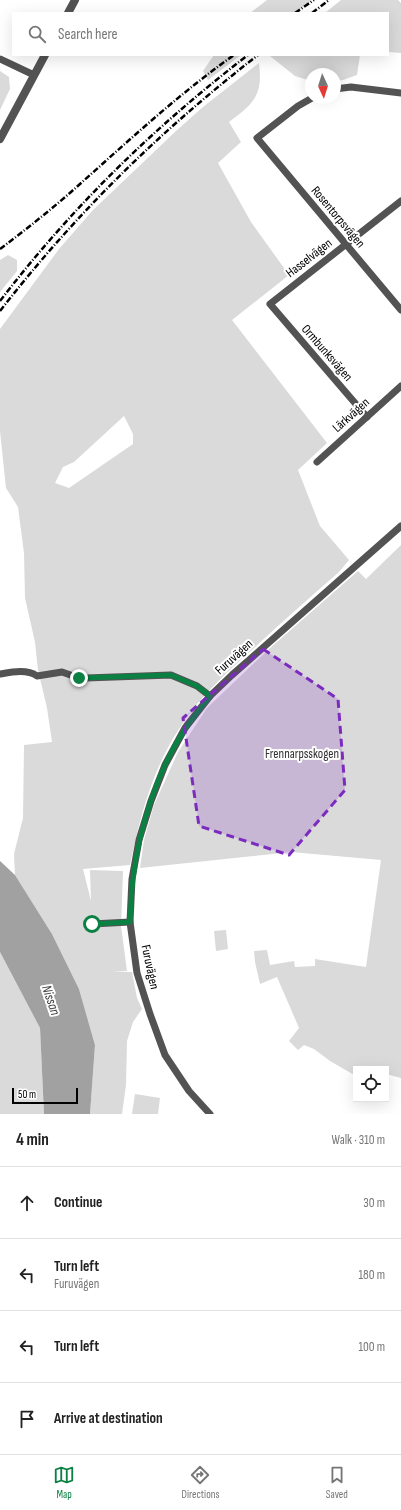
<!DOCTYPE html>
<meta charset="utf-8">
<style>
:root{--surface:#fff;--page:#f2f2f2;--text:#222;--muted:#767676;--line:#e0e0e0;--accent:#0b8043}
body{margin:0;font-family:"Sofia Sans Condensed",sans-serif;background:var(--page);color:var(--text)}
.controls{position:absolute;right:12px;bottom:12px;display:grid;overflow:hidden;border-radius:0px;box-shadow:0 4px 16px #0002}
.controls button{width:36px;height:36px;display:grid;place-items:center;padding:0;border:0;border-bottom:1px solid var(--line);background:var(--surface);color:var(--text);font:20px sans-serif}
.compass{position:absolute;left:305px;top:68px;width:36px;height:36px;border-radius:50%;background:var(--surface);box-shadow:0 4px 16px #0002;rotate:176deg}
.scale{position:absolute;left:12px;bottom:10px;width:66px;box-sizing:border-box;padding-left:4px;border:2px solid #000;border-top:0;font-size:11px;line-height:14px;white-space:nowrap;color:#000;-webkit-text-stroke:3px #fff;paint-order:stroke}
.stop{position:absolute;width:12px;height:12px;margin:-9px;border:3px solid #0b8043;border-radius:50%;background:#fff}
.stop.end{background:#0b8043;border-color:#fff;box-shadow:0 1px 4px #0008}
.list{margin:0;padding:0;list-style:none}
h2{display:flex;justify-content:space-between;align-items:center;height:52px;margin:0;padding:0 16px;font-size:17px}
h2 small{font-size:13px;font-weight:400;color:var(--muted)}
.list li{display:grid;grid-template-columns:26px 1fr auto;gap:12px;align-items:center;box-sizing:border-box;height:72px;padding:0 16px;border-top:1px solid var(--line)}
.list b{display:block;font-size:15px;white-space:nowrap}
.list p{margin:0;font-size:13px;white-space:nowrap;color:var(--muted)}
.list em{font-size:13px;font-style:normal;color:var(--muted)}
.icon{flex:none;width:22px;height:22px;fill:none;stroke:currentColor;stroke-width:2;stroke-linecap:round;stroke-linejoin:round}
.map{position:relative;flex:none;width:401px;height:1114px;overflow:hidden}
.search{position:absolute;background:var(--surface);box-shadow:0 4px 16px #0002;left:12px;right:12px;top:12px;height:44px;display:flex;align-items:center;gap:10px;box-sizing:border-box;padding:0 14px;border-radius:0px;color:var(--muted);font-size:15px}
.sheet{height:340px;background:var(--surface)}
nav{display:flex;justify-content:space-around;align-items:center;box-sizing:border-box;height:56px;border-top:1px solid var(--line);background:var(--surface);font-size:11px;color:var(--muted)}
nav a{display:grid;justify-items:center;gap:2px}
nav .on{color:var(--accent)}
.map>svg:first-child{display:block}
.green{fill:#dadada;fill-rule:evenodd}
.water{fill:#a1a1a1}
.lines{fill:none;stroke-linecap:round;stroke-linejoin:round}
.minor{stroke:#535353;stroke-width:7}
.tertiary{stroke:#535353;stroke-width:8}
.rail{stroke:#000;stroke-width:2.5;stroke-dasharray:6 2 1 2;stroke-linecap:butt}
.route{stroke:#0b8043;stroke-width:5}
.marked{fill:#7b2cbf;fill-opacity:0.2;stroke:#7b2cbf;stroke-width:3;stroke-dasharray:8 5;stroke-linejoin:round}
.labels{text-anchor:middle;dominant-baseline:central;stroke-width:4;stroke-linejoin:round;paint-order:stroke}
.street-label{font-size:13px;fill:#000;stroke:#fff}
.park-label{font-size:13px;fill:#313131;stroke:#fff}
.water-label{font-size:14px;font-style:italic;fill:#424242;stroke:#fff}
</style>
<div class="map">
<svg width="401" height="1114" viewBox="0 0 401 1114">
<rect width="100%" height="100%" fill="#fff"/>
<g class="green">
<polygon points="267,0 312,0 295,13 250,13"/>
<polygon points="341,0 398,0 401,3 401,53 388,52 388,13 325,13"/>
<polygon points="214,55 241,55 208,80 203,71"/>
<polygon points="271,55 360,55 357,75 343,80 335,81 335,74 311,74 311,81 295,76 270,56"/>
<path d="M259,63C263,96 254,103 229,122L241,142L218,163L251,222L289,275L232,320L327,443L298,470L320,526L349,560L339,572C310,597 281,623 253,649C226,673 198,698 179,729C152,770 140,817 130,865L83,869L91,901L90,870L123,871L121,926L127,971L112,972H132L137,998L142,1009L133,1022L127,1041L126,1085L122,1114H90L95,1045L79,989L52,934L15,875L14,854L23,818L24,745L52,742L47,708L38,670L35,642L25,598L24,553L18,507L6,488L0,431V329L59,249L93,210L176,131L203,107ZM124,416L133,434V444L69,488L55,483L63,467L74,462Z"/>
<polygon points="0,71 9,77 10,89 0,110"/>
<polygon points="8,255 17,260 17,271 0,292 0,260"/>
<polygon points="401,545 401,1078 386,1074 386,1069 356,1069 356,1076 330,1061 314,1049 304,1045 298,1050 289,1041 299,1028 277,977 260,984 255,962 254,951 267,950 270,965 294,961 295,967 315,966 315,959 366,967 381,860 291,852 140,868 144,840 154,805 178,752 207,708 269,649 358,571 366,579"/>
<polygon points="226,930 228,949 216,951 214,931"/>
<polygon points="0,952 40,1028 44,1114 0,1114"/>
<polygon points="135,1094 160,1098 158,1114 132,1114"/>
</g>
<polygon class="water" points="0,861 15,875 52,934 79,989 95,1045 90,1114 44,1114 40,1028 0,952"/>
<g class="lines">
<g class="minor">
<polyline points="0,59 34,75"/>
<polyline points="335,89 351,87 401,93"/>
<polyline points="312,98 298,106 257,138 401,310"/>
<polyline points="367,417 270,304 401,201"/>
<polyline points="317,462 401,386"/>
<path d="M0,674C12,672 27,669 37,676L62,672L79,678H86L171,675L197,686L210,696"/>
<polyline points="92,924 130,922"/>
<polyline points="210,1114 189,1091 165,1055 150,1014 137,973 130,922 132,879 139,840 151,801 165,765 185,728 210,696 232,675 401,526"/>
</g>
<g class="tertiary">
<polyline points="68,13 75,0"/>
<polyline points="0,139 45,55"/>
</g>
<g class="rail">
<polyline points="295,13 314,0"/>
<polyline points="312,13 329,0"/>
<path d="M0,249C24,231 48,212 71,192C124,145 176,96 234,55"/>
<path d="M0,301C73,206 153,128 248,55"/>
<path d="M0,311C77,212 159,132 258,55"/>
</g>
</g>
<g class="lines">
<path class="route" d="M79,678L171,675L197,686L210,696C202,707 193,717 186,728C157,770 139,829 133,879C131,893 131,907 130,922L92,924"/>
</g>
<path class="marked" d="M263,649L338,699L345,790L289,855L199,826L183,718Z"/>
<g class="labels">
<g class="street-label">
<text transform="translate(338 217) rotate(50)">Rosentorpsvägen</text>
<text transform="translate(309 258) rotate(-38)">Hasselvägen</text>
<text transform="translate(327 353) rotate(49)">Ormbunksvägen</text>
<text transform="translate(351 415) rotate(-42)">Lärkvägen</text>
<text transform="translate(234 657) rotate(-42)">Furuvägen</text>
<text transform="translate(150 967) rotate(78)">Furuvägen</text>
</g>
<g class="park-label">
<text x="302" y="754">Frennarpsskogen</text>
</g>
<g class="water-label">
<text transform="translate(51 1000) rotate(71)">Nissan</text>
</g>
</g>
</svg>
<div class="controls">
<button><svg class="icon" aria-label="locate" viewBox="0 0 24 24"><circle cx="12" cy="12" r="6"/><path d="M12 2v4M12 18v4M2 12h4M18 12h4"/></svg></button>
</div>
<svg class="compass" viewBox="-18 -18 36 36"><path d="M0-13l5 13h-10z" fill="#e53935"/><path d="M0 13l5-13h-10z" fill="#767676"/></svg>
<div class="scale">50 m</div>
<div class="stop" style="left:92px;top:924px"></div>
<div class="stop end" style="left:79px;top:678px"></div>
<div class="search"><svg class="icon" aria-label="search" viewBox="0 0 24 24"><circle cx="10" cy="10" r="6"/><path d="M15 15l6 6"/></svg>Search here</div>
</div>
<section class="sheet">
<h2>4 min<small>Walk · 310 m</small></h2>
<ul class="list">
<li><svg class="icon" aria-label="ahead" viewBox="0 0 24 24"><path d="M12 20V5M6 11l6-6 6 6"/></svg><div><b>Continue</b></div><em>30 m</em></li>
<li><svg class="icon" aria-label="left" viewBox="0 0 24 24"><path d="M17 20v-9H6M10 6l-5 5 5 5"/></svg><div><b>Turn left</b><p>Furuvägen</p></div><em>180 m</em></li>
<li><svg class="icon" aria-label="left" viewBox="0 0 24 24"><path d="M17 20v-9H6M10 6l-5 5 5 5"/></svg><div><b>Turn left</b></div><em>100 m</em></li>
<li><svg class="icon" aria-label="arrive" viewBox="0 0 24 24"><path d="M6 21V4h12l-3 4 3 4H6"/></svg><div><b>Arrive at destination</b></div></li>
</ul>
</section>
<nav>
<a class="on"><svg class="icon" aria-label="map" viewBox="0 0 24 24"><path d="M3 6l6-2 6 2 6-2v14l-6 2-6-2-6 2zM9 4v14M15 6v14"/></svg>Map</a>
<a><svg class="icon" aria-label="directions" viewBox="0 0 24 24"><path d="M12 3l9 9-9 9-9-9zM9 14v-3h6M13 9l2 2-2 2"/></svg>Directions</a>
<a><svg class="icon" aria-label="saved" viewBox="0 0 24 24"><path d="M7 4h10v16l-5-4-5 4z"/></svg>Saved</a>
</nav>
